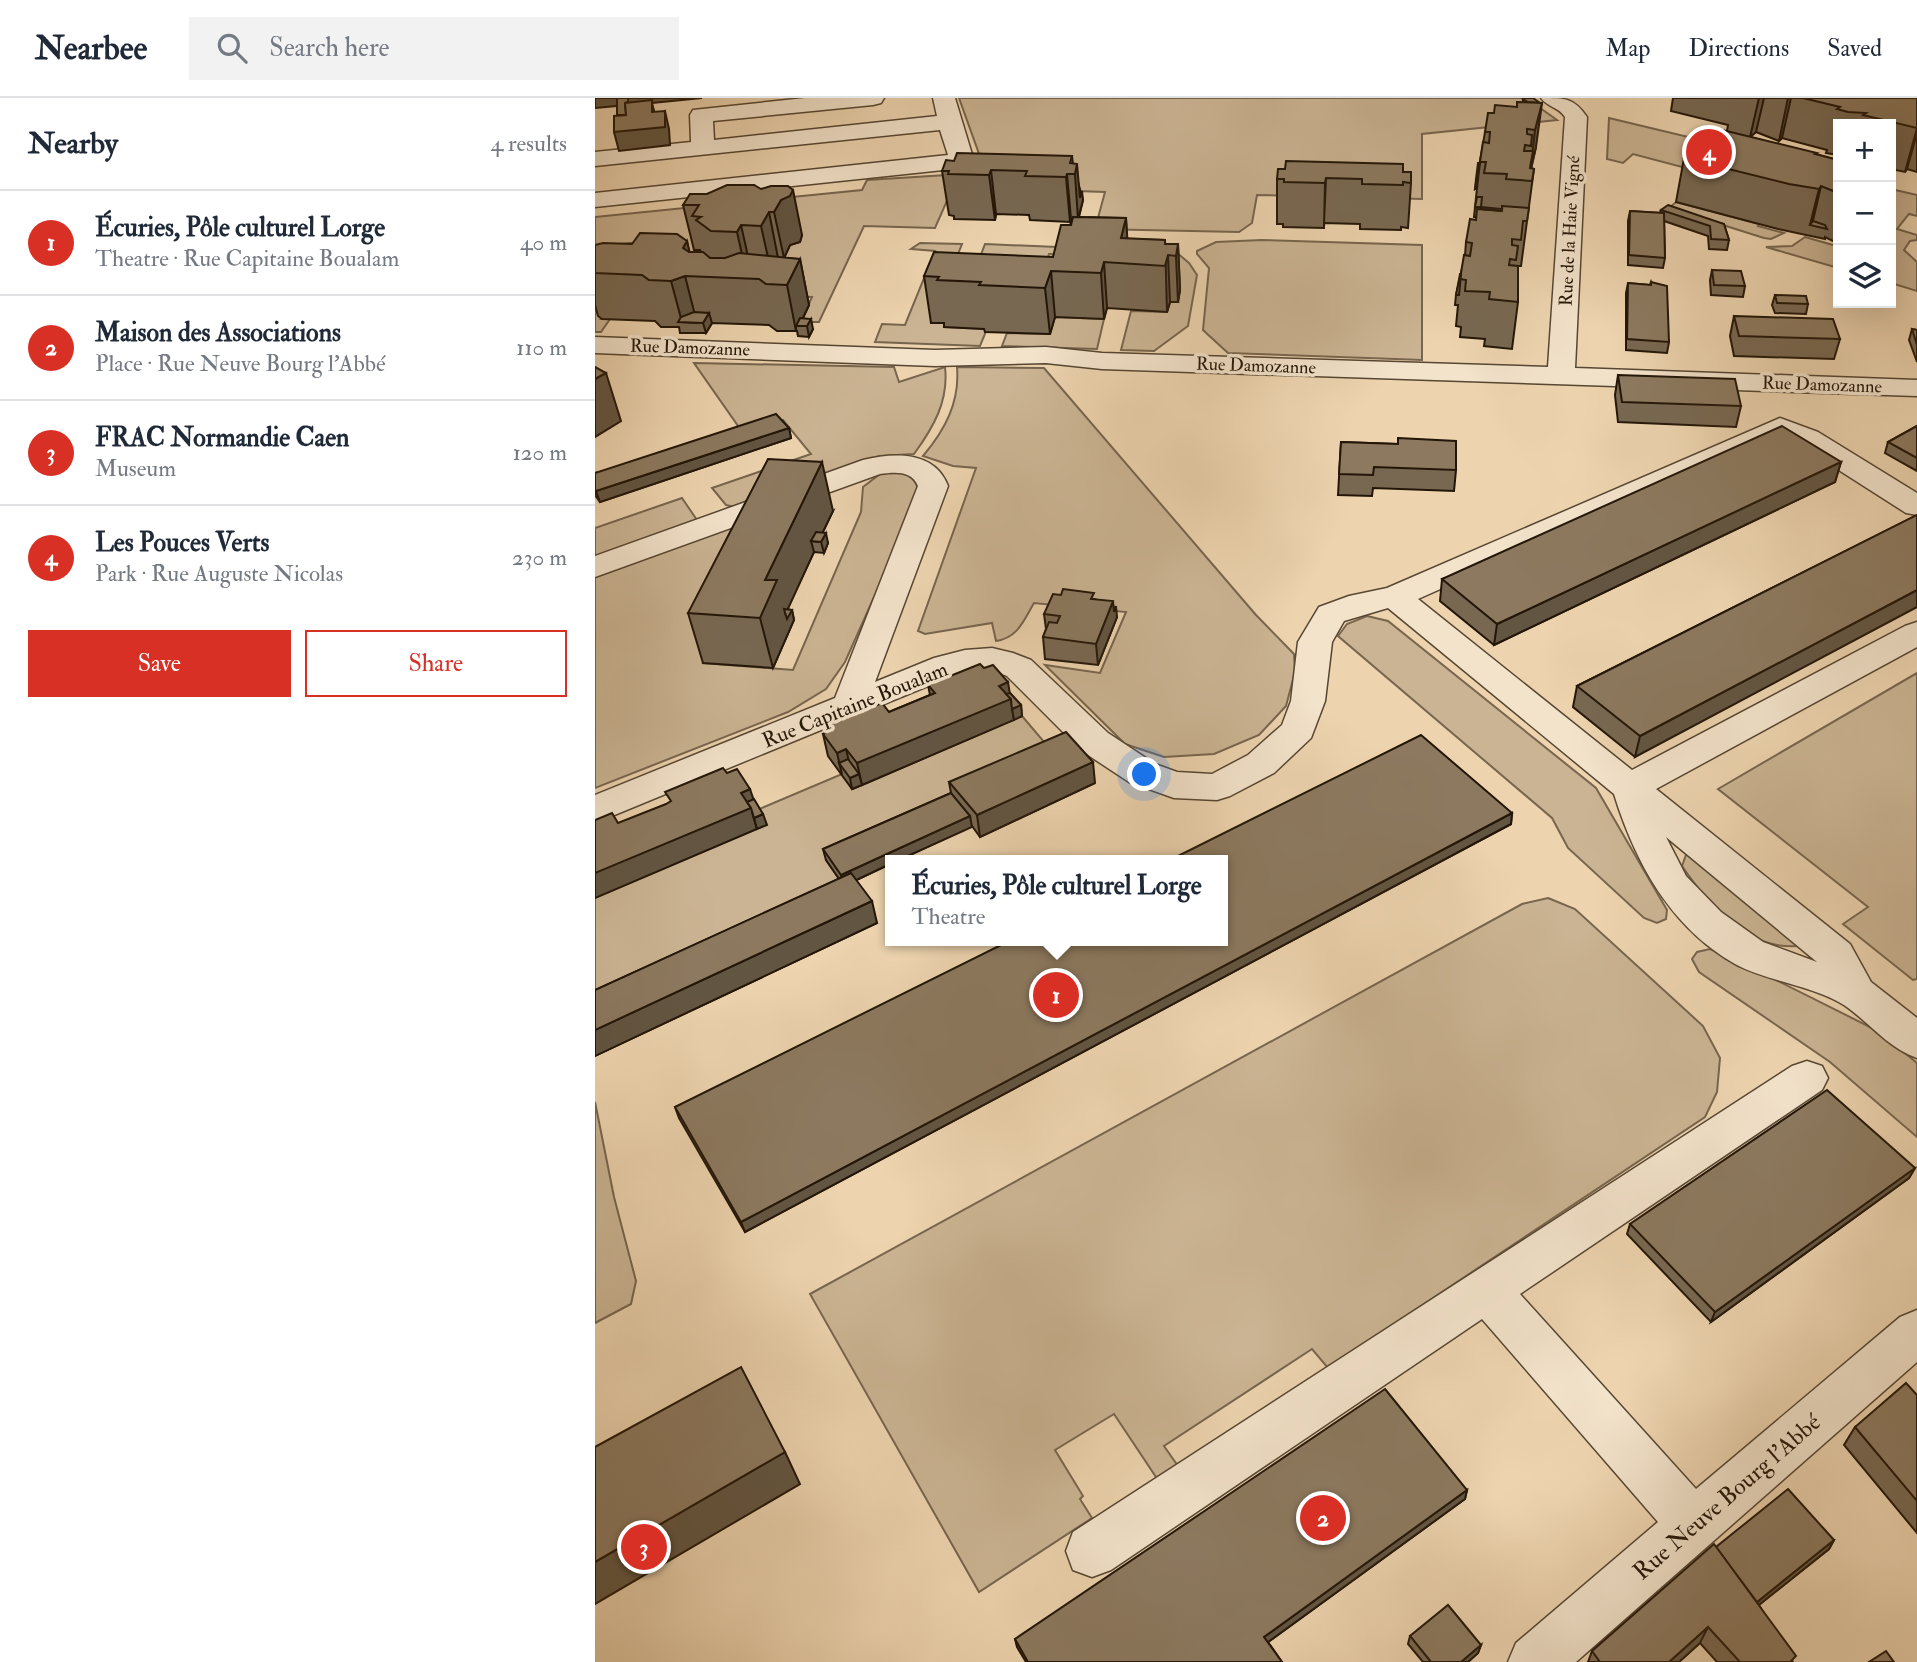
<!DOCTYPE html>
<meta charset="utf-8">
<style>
:root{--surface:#fff;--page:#f2f2f3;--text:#1f2937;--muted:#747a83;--line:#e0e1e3;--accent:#d93025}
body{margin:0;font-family:"IM FELL Double Pica",serif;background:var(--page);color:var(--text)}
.controls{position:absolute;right:21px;top:21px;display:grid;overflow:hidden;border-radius:0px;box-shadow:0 7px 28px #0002}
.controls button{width:63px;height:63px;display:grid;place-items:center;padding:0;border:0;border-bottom:2px solid var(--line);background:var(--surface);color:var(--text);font:35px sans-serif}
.you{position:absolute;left:550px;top:677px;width:24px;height:24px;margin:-18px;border:5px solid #fff;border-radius:50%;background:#1a73e8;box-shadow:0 0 0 10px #1a73e833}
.badge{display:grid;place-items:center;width:46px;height:46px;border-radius:50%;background:var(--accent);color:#fff;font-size:23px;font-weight:700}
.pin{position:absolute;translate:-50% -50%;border:4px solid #fff;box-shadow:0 2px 7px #0006}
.popup{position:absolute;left:290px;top:757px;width:343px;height:91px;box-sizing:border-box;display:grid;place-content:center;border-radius:0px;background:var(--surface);filter:drop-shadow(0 2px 5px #0005);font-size:23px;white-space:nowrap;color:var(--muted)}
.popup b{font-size:26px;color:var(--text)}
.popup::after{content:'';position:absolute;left:50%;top:100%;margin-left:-14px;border:14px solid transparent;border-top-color:var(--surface)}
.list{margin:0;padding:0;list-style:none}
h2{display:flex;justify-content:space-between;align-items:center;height:91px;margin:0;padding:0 28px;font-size:30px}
h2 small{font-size:23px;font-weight:400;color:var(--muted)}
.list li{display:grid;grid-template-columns:46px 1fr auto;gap:21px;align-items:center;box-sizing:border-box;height:105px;padding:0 28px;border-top:2px solid var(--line)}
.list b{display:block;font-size:26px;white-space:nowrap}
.list p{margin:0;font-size:23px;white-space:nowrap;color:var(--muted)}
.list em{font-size:23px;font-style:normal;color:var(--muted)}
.actions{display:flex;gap:14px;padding:21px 28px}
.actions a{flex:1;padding:16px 0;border:2px solid var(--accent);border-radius:0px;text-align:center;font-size:24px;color:var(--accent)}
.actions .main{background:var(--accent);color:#fff}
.icon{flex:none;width:38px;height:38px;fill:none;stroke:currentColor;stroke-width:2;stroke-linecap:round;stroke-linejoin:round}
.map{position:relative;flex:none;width:1322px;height:1564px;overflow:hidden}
header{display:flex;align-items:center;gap:42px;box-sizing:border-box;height:98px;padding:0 35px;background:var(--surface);border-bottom:2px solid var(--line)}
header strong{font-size:33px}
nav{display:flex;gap:38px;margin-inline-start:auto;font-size:24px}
.search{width:490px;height:63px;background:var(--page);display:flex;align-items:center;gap:18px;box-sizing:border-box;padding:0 24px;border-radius:0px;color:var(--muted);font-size:26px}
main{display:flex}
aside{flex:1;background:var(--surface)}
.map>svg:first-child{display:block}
.green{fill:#cbb493;stroke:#77654e;stroke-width:2}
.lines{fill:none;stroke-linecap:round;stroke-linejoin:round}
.minor-casing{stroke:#564632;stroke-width:3}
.minor{fill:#f3e3cb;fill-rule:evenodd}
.wall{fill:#786852;stroke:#231608;stroke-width:2}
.shaded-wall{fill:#625542;stroke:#231608;stroke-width:2}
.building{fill:#8c795f;stroke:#231608;stroke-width:2}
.labels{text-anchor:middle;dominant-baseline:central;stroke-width:7;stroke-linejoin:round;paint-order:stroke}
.far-street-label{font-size:18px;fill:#231608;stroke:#f3e3cb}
.street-label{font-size:21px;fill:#231608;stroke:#f3e3cb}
.near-street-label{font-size:24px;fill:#231608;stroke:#f3e3cb}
</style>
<header>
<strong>Nearbee</strong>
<div class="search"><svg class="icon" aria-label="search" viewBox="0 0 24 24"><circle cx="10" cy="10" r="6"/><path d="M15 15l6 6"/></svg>Search here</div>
<nav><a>Map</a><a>Directions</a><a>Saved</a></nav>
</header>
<main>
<aside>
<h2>Nearby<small>4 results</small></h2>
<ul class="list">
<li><span class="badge">1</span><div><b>Écuries, Pôle culturel Lorge</b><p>Theatre · Rue Capitaine Boualam</p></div><em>40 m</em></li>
<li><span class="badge">2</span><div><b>Maison des Associations</b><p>Place · Rue Neuve Bourg l'Abbé</p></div><em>110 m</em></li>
<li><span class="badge">3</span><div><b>FRAC Normandie Caen</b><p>Museum</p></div><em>120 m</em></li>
<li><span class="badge">4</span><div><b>Les Pouces Verts</b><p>Park · Rue Auguste Nicolas</p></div><em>230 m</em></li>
</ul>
<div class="actions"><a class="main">Save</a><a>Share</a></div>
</aside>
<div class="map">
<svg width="1322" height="1564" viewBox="0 0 1322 1564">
<rect width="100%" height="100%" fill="#edd4af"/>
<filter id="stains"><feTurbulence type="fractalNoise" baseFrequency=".00286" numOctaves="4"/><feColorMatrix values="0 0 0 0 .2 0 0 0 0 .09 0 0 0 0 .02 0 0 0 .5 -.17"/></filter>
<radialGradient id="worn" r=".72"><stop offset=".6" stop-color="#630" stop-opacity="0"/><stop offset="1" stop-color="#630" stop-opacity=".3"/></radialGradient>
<g class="green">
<polygon points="364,0 931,0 962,22 827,36 827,101 662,97 657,125 644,134 500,131 510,94 358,89 340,130 269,128 224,224 206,224 217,199 192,198 189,160 195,147 100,152 115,153 7,221 15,221 6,234 0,234 0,119 267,92 272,82 368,76 388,67"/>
<polygon points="1014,20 1218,69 1110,75 1038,56 1028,65 1012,61"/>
<polygon points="1296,91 1322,97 1322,118 1314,116 1302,131 1322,137 1322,142 1315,143 1309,152 1322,164 1322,193 1296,185"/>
<polygon points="1081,104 1164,126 1163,128 1189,135 1176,141 1169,140 1074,110"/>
<polygon points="1210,139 1238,147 1243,140 1243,170 1171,149 1197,148"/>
<polygon points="667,142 827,147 827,262 633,255 608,232 614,170 602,156 602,153 621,144"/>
<polygon points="325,145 367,146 336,224 351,225 350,229 392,231 385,248 280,244 287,226 310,227 340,153 316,151"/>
<polygon points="390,146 581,154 594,165 602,177 593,228 559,253 526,252 536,213 572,214 575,204 583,204 535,158 454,156 442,191 374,188"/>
<polygon points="460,219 509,221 502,251 407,248 412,235 454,236"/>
<path d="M99,265L299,269L304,284L350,269C354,303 338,330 319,356L284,358L140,409L131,407L117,390L216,356L188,322L148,335Z"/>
<path d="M362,269L449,270L661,517L699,556L700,574L691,608L664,637L619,656L569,659L530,646L450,567L505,575L531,514L439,505C429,522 423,540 401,543L397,525L330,536L323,533L381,370L358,368L328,358C350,332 365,304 362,269Z"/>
<path d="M307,373C319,381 325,386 323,401L250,564L231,591L193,614L0,690V475L185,410L108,565L198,572L266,414L268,389L285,376Z"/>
<polygon points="87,400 102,422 0,462 0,430"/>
<polygon points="772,518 793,523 1001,690 1072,812 1071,821 1062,825 1049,820 973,750 957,720 743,538 752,526"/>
<polygon points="1322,575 1322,881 1318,882 1248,826 1273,809 1123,691"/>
<polygon points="427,618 450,645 384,694 231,762 249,788 0,902 0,800 171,727 162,712 247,676 258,691"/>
<path d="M1092,754L1203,848C1153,853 1113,806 1087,768Z"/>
<polygon points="953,800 980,811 1108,928 1125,960 1122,994 1110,1019 733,1270 717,1251 569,1348 583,1368 563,1382 519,1316 460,1352 488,1398 485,1401 497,1420 384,1494 215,1196 927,806"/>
<polygon points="1115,851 1131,857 1283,933 1322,965 1322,1039 1235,964 1104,874 1097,861 1102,854"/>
<polygon points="0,1004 19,1099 41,1183 36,1206 0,1225"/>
</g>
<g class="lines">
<g class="minor-casing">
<g id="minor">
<polygon points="210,0 289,0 286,5 278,7 118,23 119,42 342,18 338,0 360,0 379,63 375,68 367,70 0,109 0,95 353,57 345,32 0,68 0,54 96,44 95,17 98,12"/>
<path d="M946,0C971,0 979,0 992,19L980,270L1322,282V298L507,271L451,265L340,268L0,255V239L340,252L451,249L507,255L953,269L970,19C964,9 952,9 946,0Z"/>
<path d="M1185,320L1223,334L1322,395V417L1311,415L1203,346L1186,339L823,501L1037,672L1310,528L1322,524V549L1061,691L1255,846L1276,884L1322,920V960C1293,950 1274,924 1249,907C1219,888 1171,883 1140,866C1075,829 1040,764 1019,696L793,510L749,523L737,544L730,603L716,640L679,675L635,698L622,702L579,700L534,684L487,653L412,578C395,570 380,572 362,576L0,725V697L240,600L323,388C317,372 299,374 285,376L0,479V458L268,362C300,354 340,353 353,388L280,584L339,560L370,552L397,550L418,555L436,562L513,635L560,666L582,674L617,676L653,657L687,627L696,603L703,544L724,509L754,498L792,490ZM1071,739L1222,864L1168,844L1126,814L1091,778Z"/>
<polygon points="1212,963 1227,968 1233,980 1227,992 925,1196 1101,1391 1305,1219 1322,1212 1322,1264 981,1564 913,1564 921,1545 1063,1424 887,1221 516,1472 497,1479 478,1472 471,1453 478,1434 1197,968"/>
</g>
</g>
<use href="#minor" class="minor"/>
</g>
<g class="wall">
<polygon points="938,0 941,49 936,70 939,71 926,168 923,168 923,204 917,251 889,248 890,241 865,239 866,229 861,228 863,207 860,207 861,197 870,157 871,144 881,122 881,119 879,119 882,90 880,91 890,34 899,15 922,9 928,4 928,1"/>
<polygon points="1078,0 1322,0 1322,74 1312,71 1310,74 1296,71 1296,26 1243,26 1243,57 1231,55 1232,52 1187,40 1184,43 1161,34 1155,39 1243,62 1243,140 1240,144 1230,139 1230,141 1183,131 1081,104 1089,60 1132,33 1133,27 1076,13"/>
<polygon points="477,58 478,66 488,102 484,119 531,120 532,141 570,142 570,146 583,146 585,192 583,204 575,204 572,214 512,210 509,221 460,219 455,236 390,234 389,231 349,229 349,225 336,225 329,178 458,159 478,121 476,121 475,124 435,122 434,117 401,116 400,122 359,121 359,118 354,117 347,73 359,63"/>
<polygon points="808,74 816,85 813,130 806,129 806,132 765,131 765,126 729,125 729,130 688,129 688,126 682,126 682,81"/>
<polygon points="159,87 207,137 205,144 195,147 189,160 205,161 214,207 208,220 218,231 214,239 203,238 202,233 182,233 174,227 117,225 111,235 85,235 84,229 66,229 60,223 7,221 3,218 0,207 0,147 92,143 94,154 106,154 105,152 99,152 88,107 112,96"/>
<polygon points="1066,112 1129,126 1134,142 1132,152 1114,151 1113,138 1069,123 1070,160 1068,170 1033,167 1033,123 1035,113 1065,115"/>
<polygon points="1117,172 1150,188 1148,199 1116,197 1115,182"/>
<polygon points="1056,184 1074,244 1072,255 1031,252 1031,195 1033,185 1055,187"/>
<polygon points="1180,197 1213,206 1211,216 1180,215 1177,207"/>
<polygon points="1139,218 1245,241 1239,261 1139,258 1135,238"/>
<polygon points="1317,231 1322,232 1322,264 1314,242"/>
<polygon points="1023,277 1146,308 1141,329 1023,324 1020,297"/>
<polygon points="1322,328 1322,373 1290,355 1293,344"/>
<polygon points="194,330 196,340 5,404 0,397 0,375"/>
<polygon points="746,344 803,346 861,372 859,393 778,390 777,398 743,397"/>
<polygon points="1246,364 1240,384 899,547 845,503 847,481"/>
<polygon points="238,413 228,434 233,445 229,455 219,454 192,511 197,512 199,522 178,570 108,565 93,515"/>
<polygon points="1322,417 1040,659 978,609 982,588"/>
<polygon points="499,501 518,507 522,519 503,567 450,561 448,539 451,531 449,516"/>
<polygon points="333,587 415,595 426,607 427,618 257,691 233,658 228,636 235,633 233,627 294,614 335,597"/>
<polygon points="354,684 500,685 385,739 377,728 304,762 295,762 295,766 261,782 282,825 0,958 0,892 244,781 231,762 228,751 356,695"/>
<polygon points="917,715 916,726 150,1134 84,1020 80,1009"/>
<polygon points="1320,1070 1314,1080 1116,1224 1032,1136 1035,1126"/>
<polygon points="1322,1297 1322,1435 1249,1347 1260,1329"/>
<polygon points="872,1392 870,1401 673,1544 687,1564 431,1564 422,1549 420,1541"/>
<polygon points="1239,1442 1234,1451 1164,1507 1198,1564 1122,1564 1105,1545 1084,1564 993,1564 997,1553 1121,1449"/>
<polygon points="815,1538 886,1547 883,1555 873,1564 828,1564 813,1546"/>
</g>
<g class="shaded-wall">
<polygon points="0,0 107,0 57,5 61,20 70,13 74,31 75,47 24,53 19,34 33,7 0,10"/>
<polygon points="1164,0 1169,0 1161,34 1155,39"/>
<polygon points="1193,0 1196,0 1187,40 1184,43"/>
<polygon points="947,5 941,49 935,76 940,32"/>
<polygon points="1322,30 1322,35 1312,71 1310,74"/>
<polygon points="482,66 485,100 487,93 488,102 483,121 480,76"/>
<polygon points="396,72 401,116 400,122 394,77"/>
<polygon points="472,76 476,121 475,124 471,79"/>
<polygon points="731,80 729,125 729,130 730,85"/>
<polygon points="881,81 883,81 882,90 880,91"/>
<polygon points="1226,88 1217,127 1215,127 1224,91"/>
<polygon points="198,92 207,137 205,144 195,147 189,160 179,114 186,102"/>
<polygon points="174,114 183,160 176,173 166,128"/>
<polygon points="531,120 534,166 526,140"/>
<polygon points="146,127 156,172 152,179 142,134"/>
<polygon points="570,142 571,164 573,157 575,204 572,214"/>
<polygon points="92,143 100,177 88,150"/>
<polygon points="583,146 585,192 583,204 581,158"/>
<polygon points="205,161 214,207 204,228 201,228 201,233 192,187"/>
<polygon points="509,164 512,210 509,221 506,175"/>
<polygon points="456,173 460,219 455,236 450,190"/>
<polygon points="90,178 102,225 87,224 76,183"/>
<polygon points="114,215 117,225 111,235 108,225"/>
<polygon points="216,221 218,231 214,239 212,228"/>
<polygon points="11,275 26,323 0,339 0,281"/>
<polygon points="194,330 196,340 5,404 1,393"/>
<polygon points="227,364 238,413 223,444 216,443 219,454 191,515 197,512 199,522 178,570 165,520 170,482"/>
<polygon points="1246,364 1240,384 899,547 902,526"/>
<polygon points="231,435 233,445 229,455 226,444"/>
<polygon points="1322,492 1322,509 1040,659 1045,638"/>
<polygon points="518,503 519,514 521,508 522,519 503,567 501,546"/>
<polygon points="413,584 419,622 267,687 262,665 404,588"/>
<polygon points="426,607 427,618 419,622 417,611"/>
<polygon points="251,651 256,672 244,665 247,676 242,655"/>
<polygon points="498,664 500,685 385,739 382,717"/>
<polygon points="264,676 267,687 257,691 255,680"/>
<polygon points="155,691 162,712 157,714 162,731 0,800 0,775 146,695"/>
<polygon points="917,715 916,726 150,1134 146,1124"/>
<polygon points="168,716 172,727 162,731 159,720"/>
<polygon points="375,718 377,729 304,762 295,762 295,766 249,788 246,777"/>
<polygon points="277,803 282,825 0,958 0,932"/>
<polygon points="1320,1070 1314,1080 1116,1224 1120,1214"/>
<polygon points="190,1354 205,1386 0,1506 0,1464"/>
<polygon points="872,1392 870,1401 669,1547 669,1539"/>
<polygon points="1239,1442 1234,1451 1150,1518 1155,1510"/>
<polygon points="1113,1529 1105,1545 1084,1564 1074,1564"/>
<polygon points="886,1547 883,1555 873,1564 866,1564"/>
</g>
<g class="building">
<polygon points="22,0 33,0 33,4 30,5 31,17 22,17"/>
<polygon points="931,0 938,0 945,5 933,4 928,1"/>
<polygon points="1208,0 1322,0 1322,30 1268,17 1271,15 1253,14 1242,11 1245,9"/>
<polygon points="57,2 57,14 70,13 70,29 19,34 19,18 31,17 30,5"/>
<polygon points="922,4 947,5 940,32 932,31 932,36 937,37 936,48 930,47 929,53 938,53 935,70 939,71 937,83 911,81 912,76 889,75 891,64 885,64 888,44 894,45 895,34 890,34 893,15 899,15 900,7 922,9"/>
<polygon points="1119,30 1222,55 1220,56 1243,62 1243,95 1226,88 1224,91 1194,86 1089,60"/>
<polygon points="362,55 477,58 475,65 482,66 480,76 472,76 471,79 430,78 432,73 396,72 394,77 353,76 354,73 347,73 351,62 359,63"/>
<polygon points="691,63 808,66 808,74 816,74 816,85 808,84 808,87 767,86 767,81 731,80 730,85 689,84 689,81 682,81 683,71 690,71"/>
<polygon points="883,65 885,65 883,81 881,81"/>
<polygon points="132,87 159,87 166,91 176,88 193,88 198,92 195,98 186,102 179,114 174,114 166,128 146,127 142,134 116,133 101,122 106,119 97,118 104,107 88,107 95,96 112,96"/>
<polygon points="882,99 887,99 886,109 880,109"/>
<polygon points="1073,107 1129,126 1134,142 1116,141 1115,128 1066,112"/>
<polygon points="907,108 934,110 932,123 928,123 926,142 917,141 917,147 923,148 921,162 915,161 914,167 923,168 923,204 894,201 895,194 870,193 871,182 865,181 869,157 875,158 877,145 871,144 875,121 881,122 882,111 907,113"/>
<polygon points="886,109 907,111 906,113 885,111"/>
<polygon points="1035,113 1069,115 1070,160 1034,157"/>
<polygon points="478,119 531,120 526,140 570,142 570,146 583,146 581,158 573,157 570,168 509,164 506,175 456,173 450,190 384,187 386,184 342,182 344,179 329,178 339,154 458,159 466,127 476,127"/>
<polygon points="1218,123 1230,127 1232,131 1215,127"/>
<polygon points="45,135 82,136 92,143 88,150 94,154 108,154 115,160 130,160 144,155 205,161 192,187 171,186 164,181 90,178 76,183 54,182 47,177 0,175 0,147 8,145 37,146"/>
<polygon points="1117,172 1146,173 1150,188 1119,187"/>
<polygon points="865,176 866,176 864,197 861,197"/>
<polygon points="1056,184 1072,188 1074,244 1032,241 1033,185 1056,187"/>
<polygon points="1180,197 1211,198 1213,206 1182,205"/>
<polygon points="99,214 114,215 108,225 83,224 86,219"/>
<polygon points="1139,218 1238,221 1245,241 1144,238"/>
<polygon points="205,220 216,221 212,228 201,228"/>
<polygon points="1317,231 1322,232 1322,247"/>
<polygon points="0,269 11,275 0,281"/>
<polygon points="1023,277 1140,281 1146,308 1027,304"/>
<polygon points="181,316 194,330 1,393 0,391 0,375"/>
<polygon points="1187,328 1246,364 902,526 847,481"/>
<polygon points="1322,328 1322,360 1293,344"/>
<polygon points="803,340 861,343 861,372 779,369 778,377 744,376 746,344 803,346"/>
<polygon points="173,361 227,364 170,482 182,482 165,520 93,515"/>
<polygon points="1322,417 1322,492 1045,638 982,588"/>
<polygon points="221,434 231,435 226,444 216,443"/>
<polygon points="468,491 499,495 496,501 518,503 501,546 448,539 454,524 462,525 465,518 449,516 458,496 466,497"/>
<polygon points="189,511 197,512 192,521"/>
<polygon points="385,566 389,570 398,567 413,584 404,588 416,601 262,665 251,651 242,655 228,636 237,632 233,627 287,605 294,614 340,595 333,587"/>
<polygon points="415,595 426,607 417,611 416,601 411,596"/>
<polygon points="471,634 498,664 382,717 354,684"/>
<polygon points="826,637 917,715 146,1124 80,1009 414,843 627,843 627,762 575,762"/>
<polygon points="253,661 264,676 255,680 244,665"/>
<polygon points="128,670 132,675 142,671 155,691 146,695 156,710 0,775 0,722 17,715 23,725 71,706 76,703 70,694"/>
<polygon points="356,695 375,718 246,777 228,751"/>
<polygon points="159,701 168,716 159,720 156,710 152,704"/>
<polygon points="256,775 277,803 0,932 0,892"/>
<polygon points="1232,992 1320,1070 1120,1214 1035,1126"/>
<polygon points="146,1269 190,1354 0,1464 0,1349"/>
<polygon points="1311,1285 1322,1297 1322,1403 1260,1329"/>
<polygon points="790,1291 872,1392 669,1539 687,1564 433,1564 420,1541"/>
<polygon points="1193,1391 1239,1442 1162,1504 1121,1449"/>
<polygon points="1119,1446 1201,1558 1195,1564 1145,1564 1113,1529 1074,1564 1005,1564 997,1553"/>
<polygon points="853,1507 886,1547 866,1564 836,1564 815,1538"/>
<polygon points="1291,1553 1299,1564 1274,1564"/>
</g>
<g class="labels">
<g class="far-street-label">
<text transform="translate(975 133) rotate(-87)">Rue de la Haie Vigné</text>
<text transform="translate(95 250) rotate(2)">Rue Damozanne</text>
<text transform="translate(661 268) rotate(2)">Rue Damozanne</text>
<text transform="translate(1227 287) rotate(2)">Rue Damozanne</text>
</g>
<g class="street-label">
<text transform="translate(260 607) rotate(-22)">Rue Capitaine Boualam</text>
</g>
<g class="near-street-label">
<text transform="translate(1132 1399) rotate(-41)">Rue Neuve Bourg l'Abbé</text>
</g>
</g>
<rect width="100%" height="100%" filter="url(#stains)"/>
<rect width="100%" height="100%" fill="url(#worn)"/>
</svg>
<div class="controls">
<button>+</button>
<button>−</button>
<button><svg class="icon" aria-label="layers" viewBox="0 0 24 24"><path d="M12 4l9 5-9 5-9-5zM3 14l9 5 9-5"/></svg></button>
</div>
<div class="you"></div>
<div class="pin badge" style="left:461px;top:897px">1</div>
<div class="popup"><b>Écuries, Pôle culturel Lorge</b>Theatre</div>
<div class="pin badge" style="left:728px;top:1420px">2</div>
<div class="pin badge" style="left:49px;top:1449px">3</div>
<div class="pin badge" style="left:1114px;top:54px">4</div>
</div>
</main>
